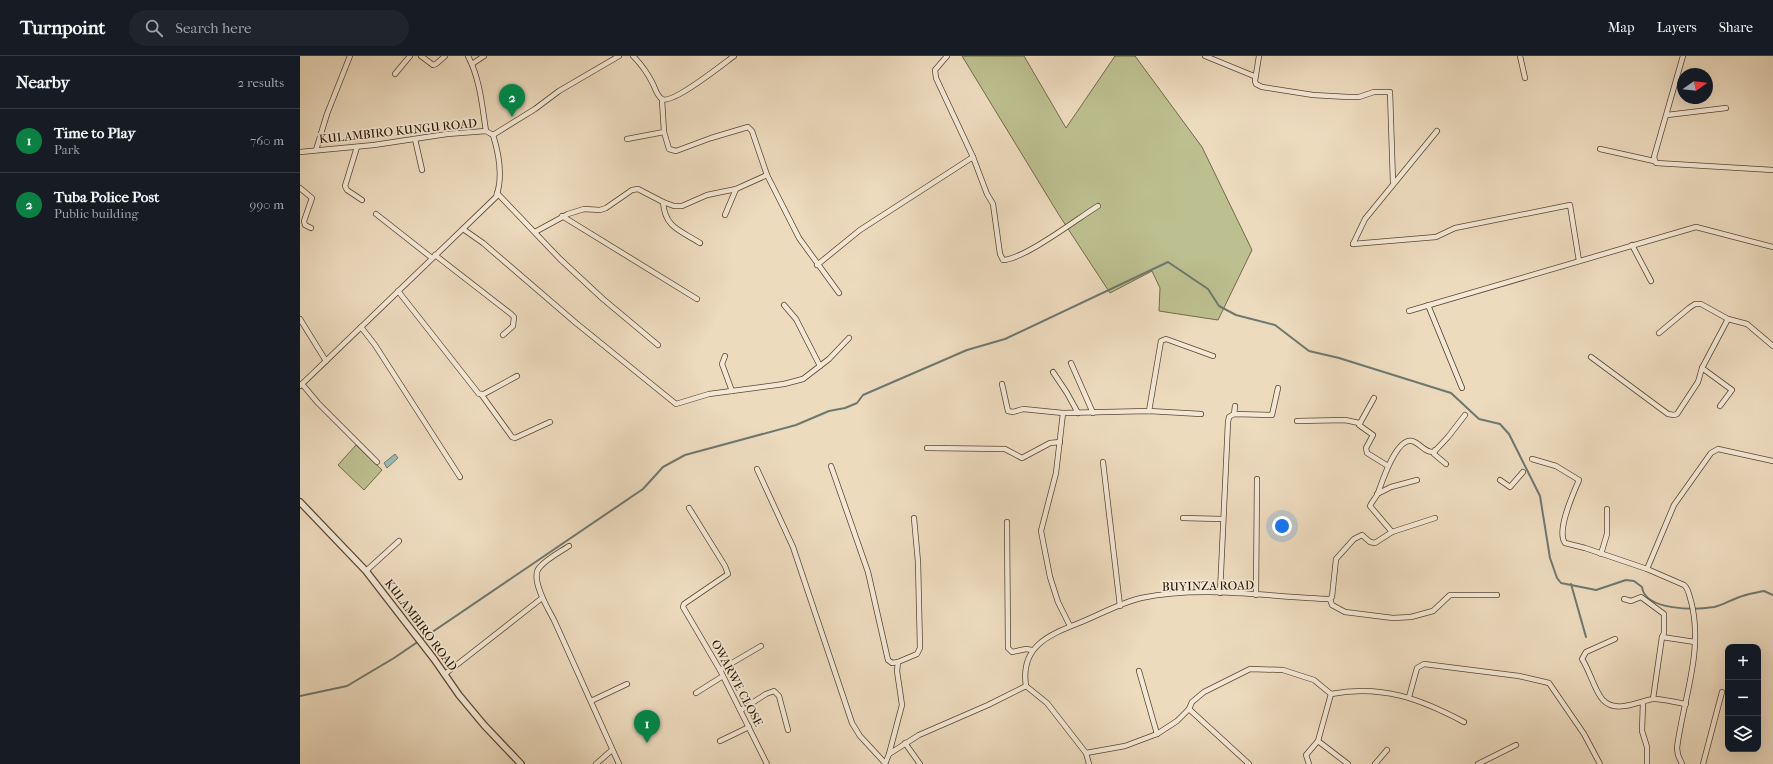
<!DOCTYPE html>
<meta charset="utf-8">
<style>
:root{--surface:#171b24;--page:#20242c;--text:#f1f3f6;--muted:#9ea1a6;--line:#363941;--accent:#0b8043}
body{margin:0;font-family:"IM FELL French Canon",serif;background:var(--page);color:var(--text)}
.controls{position:absolute;right:12px;bottom:12px;display:grid;overflow:hidden;border-radius:8px;box-shadow:0 4px 16px #0002}
.controls button{width:36px;height:36px;display:grid;place-items:center;padding:0;border:0;border-bottom:1px solid var(--line);background:var(--surface);color:var(--text);font:20px sans-serif}
.compass{position:absolute;left:1377px;top:12px;width:36px;height:36px;border-radius:50%;background:var(--surface);box-shadow:0 4px 16px #0002;rotate:76deg}
.you{position:absolute;left:982px;top:470px;width:14px;height:14px;margin:-10px;border:3px solid #fff;border-radius:50%;background:#1a73e8;box-shadow:0 0 0 6px #1a73e833}
.badge{display:grid;place-items:center;width:26px;height:26px;border-radius:50%;background:var(--accent);color:#fff;font-size:13px;font-weight:700}
.pin{position:absolute;translate:-50% -33px;filter:drop-shadow(0 1px 2px #0008)}
.pin::after{content:'';position:absolute;top:21px;width:14px;height:12px;background:inherit;clip-path:polygon(0 0,100% 0,50% 100%)}
.list{margin:0;padding:0;list-style:none}
h2{display:flex;justify-content:space-between;align-items:center;height:52px;margin:0;padding:0 16px;font-size:17px}
h2 small{font-size:13px;font-weight:400;color:var(--muted)}
.list li{display:grid;grid-template-columns:26px 1fr auto;gap:12px;align-items:center;box-sizing:border-box;height:64px;padding:0 16px;border-top:1px solid var(--line)}
.list b{display:block;font-size:15px;white-space:nowrap}
.list p{margin:0;font-size:13px;white-space:nowrap;color:var(--muted)}
.list em{font-size:13px;font-style:normal;color:var(--muted)}
.icon{flex:none;width:22px;height:22px;fill:none;stroke:currentColor;stroke-width:2;stroke-linecap:round;stroke-linejoin:round}
.map{position:relative;flex:none;width:1473px;height:708px;overflow:hidden}
header{display:flex;align-items:center;gap:24px;box-sizing:border-box;height:56px;padding:0 20px;background:var(--surface);border-bottom:1px solid var(--line)}
header strong{font-size:19px}
nav{display:flex;gap:22px;margin-inline-start:auto;font-size:14px}
.search{width:280px;height:36px;background:var(--page);display:flex;align-items:center;gap:10px;box-sizing:border-box;padding:0 14px;border-radius:22px;color:var(--muted);font-size:15px}
main{display:flex}
aside{flex:1;background:var(--surface)}
.map>svg:first-child{display:block}
.green{fill:#bcbf8f;stroke:#726a48}
.water{fill:#9abab6;stroke:#6d786e}
.lines{fill:none;stroke-linecap:round;stroke-linejoin:round}
.stream{stroke:#6d786e;stroke-width:2}
.minor-casing{stroke:#5a4630;stroke-width:6}
.tertiary-casing{stroke:#5a4630;stroke-width:8}
.minor{stroke:#f3e8d5;stroke-width:4.5}
.tertiary{stroke:#f3e8d5;stroke-width:5.5}
.labels{text-anchor:middle;dominant-baseline:central;stroke-width:3.5;stroke-linejoin:round;paint-order:stroke}
.street-label{font-size:12px;fill:#291501;stroke:#f3e8d5}
</style>
<header>
<strong>Turnpoint</strong>
<div class="search"><svg class="icon" aria-label="search" viewBox="0 0 24 24"><circle cx="10" cy="10" r="6"/><path d="M15 15l6 6"/></svg>Search here</div>
<nav><a>Map</a><a>Layers</a><a>Share</a></nav>
</header>
<main>
<aside>
<h2>Nearby<small>2 results</small></h2>
<ul class="list">
<li><span class="badge">1</span><div><b>Time to Play</b><p>Park</p></div><em>760 m</em></li>
<li><span class="badge">2</span><div><b>Tuba Police Post</b><p>Public building</p></div><em>990 m</em></li>
</ul>
</aside>
<div class="map">
<svg width="1473" height="708" viewBox="0 0 1473 708">
<rect width="100%" height="100%" fill="#eddbbe"/>
<filter id="stains"><feTurbulence type="fractalNoise" baseFrequency=".005" numOctaves="4"/><feColorMatrix values="0 0 0 0 .2 0 0 0 0 .09 0 0 0 0 .02 0 0 0 .5 -.17"/></filter>
<radialGradient id="worn" r=".72"><stop offset=".6" stop-color="#630" stop-opacity="0"/><stop offset="1" stop-color="#630" stop-opacity=".3"/></radialGradient>
<g class="green">
<polygon points="662,0 724,0 766,72 815,0 835,0 902,91 952,194 918,264 859,255 860,232 852,215 810,237 759,159"/>
<polygon points="56,389 82,414 64,434 38,409"/>
</g>
<polygon class="water" points="95,398 98,402 87,412 84,407"/>
<g class="lines">
<g class="stream">
<polyline points="1271,528 1286,581"/>
<path d="M0,640L47,630L94,602L343,433L363,411L385,399L496,369L529,355L545,352L557,347L563,339L667,294L705,283L868,206L908,233L919,250L936,259L975,269L1009,295L1039,302L1151,337L1179,363L1200,368L1209,378L1240,440L1250,502L1257,522L1261,527L1296,534L1326,524L1334,525L1342,531C1345,555 1396,554 1414,551C1422,549 1429,545 1437,542C1445,538 1455,537 1464,535L1473,539"/>
</g>
<g class="minor-casing">
<g id="minor">
<polyline points="121,0 133,9 136,8 145,0"/>
<path d="M168,0C180,23 182,49 186,75"/>
<path d="M333,0C340,7 348,18 353,28C355,32 357,40 362,43C372,49 423,8 434,0"/>
<path d="M647,0L635,14L636,22L673,101L687,138L693,148L700,198L703,204C725,203 778,162 798,150"/>
<polyline points="905,0 954,20"/>
<polyline points="959,0 955,25 956,28 962,31 1013,39 1048,41 1059,41 1074,36 1090,36 1093,127"/>
<polyline points="1220,0 1225,22"/>
<polyline points="1383,0 1354,101 1356,107 1473,114"/>
<polyline points="172,8 184,0"/>
<polyline points="95,18 110,0"/>
<polyline points="1367,59 1426,52"/>
<polyline points="364,76 369,93 376,95 411,82 448,71 452,75 467,119"/>
<polyline points="193,79 235,53 259,35 319,0"/>
<polyline points="115,83 122,114"/>
<polyline points="327,83 364,76 362,44"/>
<polyline points="57,91 45,130 47,134 62,144"/>
<polyline points="1300,93 1354,105"/>
<polyline points="16,94 27,58 50,0"/>
<polyline points="0,96 74,89 147,78 186,75 193,79"/>
<polyline points="0,132 12,142 4,165 5,169 11,172"/>
<polyline points="197,137 260,203 303,243 358,289"/>
<path d="M363,146C365,172 380,174 400,187"/>
<polyline points="76,158 132,202"/>
<polyline points="425,159 436,133"/>
<polyline points="262,160 397,243"/>
<polyline points="163,173 183,187 276,267 376,348 409,338 484,328 503,323 529,303 549,282"/>
<polyline points="235,176 268,158 284,153 300,154 306,152 332,134 338,133 363,146 374,150 382,150 407,139 436,133 467,119 499,182 539,237"/>
<polyline points="1053,188 1136,181 1155,172 1270,149 1279,205"/>
<polyline points="1053,188 1065,163 1137,75"/>
<polyline points="1332,189 1351,225"/>
<polyline points="135,199 211,258 214,261 213,270 203,279"/>
<polyline points="517,209 560,174 673,101"/>
<polyline points="98,235 179,338 184,338 217,320"/>
<polyline points="484,249 496,263 520,310"/>
<polyline points="1128,249 1162,332"/>
<polyline points="1109,255 1396,171 1473,191"/>
<polyline points="0,263 26,305"/>
<polyline points="61,271 75,289 160,421"/>
<polyline points="1359,277 1389,252 1395,248 1401,248 1428,263 1447,268 1473,290"/>
<polyline points="425,300 422,308 432,335"/>
<polyline points="1291,301 1368,358 1374,359 1377,358 1398,326 1402,312 1428,263"/>
<polyline points="771,307 793,357"/>
<polyline points="1402,312 1432,334 1420,350"/>
<polyline points="753,316 767,337 778,357"/>
<polyline points="2,328 18,347 77,406"/>
<polyline points="702,328 708,355 713,356 723,353 763,357"/>
<path d="M0,330L196,141C203,122 199,98 193,79"/>
<polyline points="181,338 212,381 215,382 250,366"/>
<polyline points="1074,342 1059,369 1073,379 1066,392 1067,397 1088,410"/>
<polyline points="849,355 861,285 866,283 913,300"/>
<polyline points="934,358 935,350"/>
<polyline points="997,365 1045,364 1059,367"/>
<polyline points="627,392 705,393 722,402 750,387 760,386"/>
<polyline points="1135,394 1134,398 1146,408"/>
<path d="M1232,403L1256,410L1279,424C1273,438 1256,475 1265,487L1285,492L1347,513L1384,529C1389,533 1389,540 1391,545C1404,595 1383,644 1377,692L1378,699L1382,708"/>
<polyline points="803,406 820,550"/>
<polyline points="531,410 568,516 588,604 592,607 598,606"/>
<polyline points="457,413 493,491 552,667 560,680 585,707"/>
<polyline points="1200,424 1210,431 1223,416"/>
<polyline points="1077,438 1091,431 1117,424"/>
<polyline points="389,452 425,510 428,518 384,548 383,551 420,614 467,708"/>
<polyline points="883,462 922,463"/>
<polyline points="707,466 708,592 712,596 726,593 732,594"/>
<path d="M1092,476L1070,450C1072,445 1076,442 1078,437C1082,426 1096,382 1112,385C1120,387 1125,397 1134,396L1148,381L1165,359"/>
<path d="M269,490C260,496 246,503 239,512C230,523 248,553 254,564L319,708"/>
<polyline points="1301,498 1307,478 1307,453"/>
<polyline points="1347,513 1374,449 1411,397 1418,393 1473,405"/>
<polyline points="66,515 99,485"/>
<polyline points="920,537 928,366 929,361 934,358 972,359 978,332"/>
<polyline points="956,539 957,423"/>
<polyline points="1030,543 1032,549 1045,556 1093,562 1111,561 1133,555 1150,539 1197,539"/>
<polyline points="1324,543 1331,545 1341,541 1364,558 1364,577 1362,581 1395,586"/>
<polyline points="770,570 758,546 750,521 741,475 756,417 763,357 849,355 901,358"/>
<path d="M1315,583L1286,596L1282,603C1290,615 1295,636 1303,644C1316,658 1339,645 1353,643C1361,642 1377,647 1386,648"/>
<polyline points="420,614 461,590"/>
<polyline points="839,615 857,678"/>
<polyline points="145,618 242,542"/>
<polyline points="726,630 747,647 786,697 825,690 857,678 877,665 889,653 892,646 904,636 950,613 983,614 1014,624 1031,638"/>
<polyline points="396,637 423,620"/>
<path d="M1031,638C1081,628 1121,643 1164,666"/>
<polyline points="1109,641 1117,612 1124,608 1219,620 1249,627 1284,678 1300,708"/>
<polyline points="1353,643 1362,581"/>
<polyline points="291,645 327,628"/>
<polyline points="1343,646 1342,675 1347,691 1347,708"/>
<polyline points="889,653 949,708"/>
<polyline points="441,654 466,638 474,635 479,640 488,674"/>
<polyline points="420,685 449,671"/>
<polyline points="1018,685 1048,708"/>
<polyline points="605,687 620,708"/>
<polyline points="786,697 789,708"/>
<polyline points="589,698 602,649 597,615 598,606 617,598 620,592 618,506 614,462"/>
<polyline points="296,708 312,694"/>
<path d="M585,708L589,698L619,679L688,649L726,630C720,591 748,579 779,567C799,559 820,547 841,542C903,529 968,541 1030,543L1032,541L1036,503L1054,483L1062,479L1070,486L1075,487L1092,476L1135,462"/>
<polyline points="1009,708 1006,699 1018,685 1031,638"/>
<polyline points="1075,708 1087,694"/>
<polyline points="1178,708 1216,689"/>
<polyline points="1403,708 1422,636"/>
</g>
</g>
<g class="tertiary-casing">
<polyline id="tertiary" points="0,446 66,515 134,603 159,639 184,669 221,708"/>
</g>
<use href="#minor" class="minor"/>
<use href="#tertiary" class="tertiary"/>
</g>
<g class="labels">
<g class="street-label">
<text transform="translate(98 75) rotate(-6)">KULAMBIRO KUNGU ROAD</text>
<text transform="translate(908 530) rotate(-1)">BUYINZA ROAD</text>
<text transform="translate(121 569) rotate(53)">KULAMBIRO ROAD</text>
<text transform="translate(437 627) rotate(62)">OWARWE CLOSE</text>
</g>
</g>
<rect width="100%" height="100%" filter="url(#stains)"/>
<rect width="100%" height="100%" fill="url(#worn)"/>
</svg>
<div class="controls">
<button>+</button>
<button>−</button>
<button><svg class="icon" aria-label="layers" viewBox="0 0 24 24"><path d="M12 4l9 5-9 5-9-5zM3 14l9 5 9-5"/></svg></button>
</div>
<svg class="compass" viewBox="-18 -18 36 36"><path d="M0-13l5 13h-10z" fill="#e53935"/><path d="M0 13l5-13h-10z" fill="#9ea1a6"/></svg>
<div class="you"></div>
<div class="pin badge" style="left:347px;top:687px">1</div>
<div class="pin badge" style="left:212px;top:61px">2</div>
</div>
</main>
